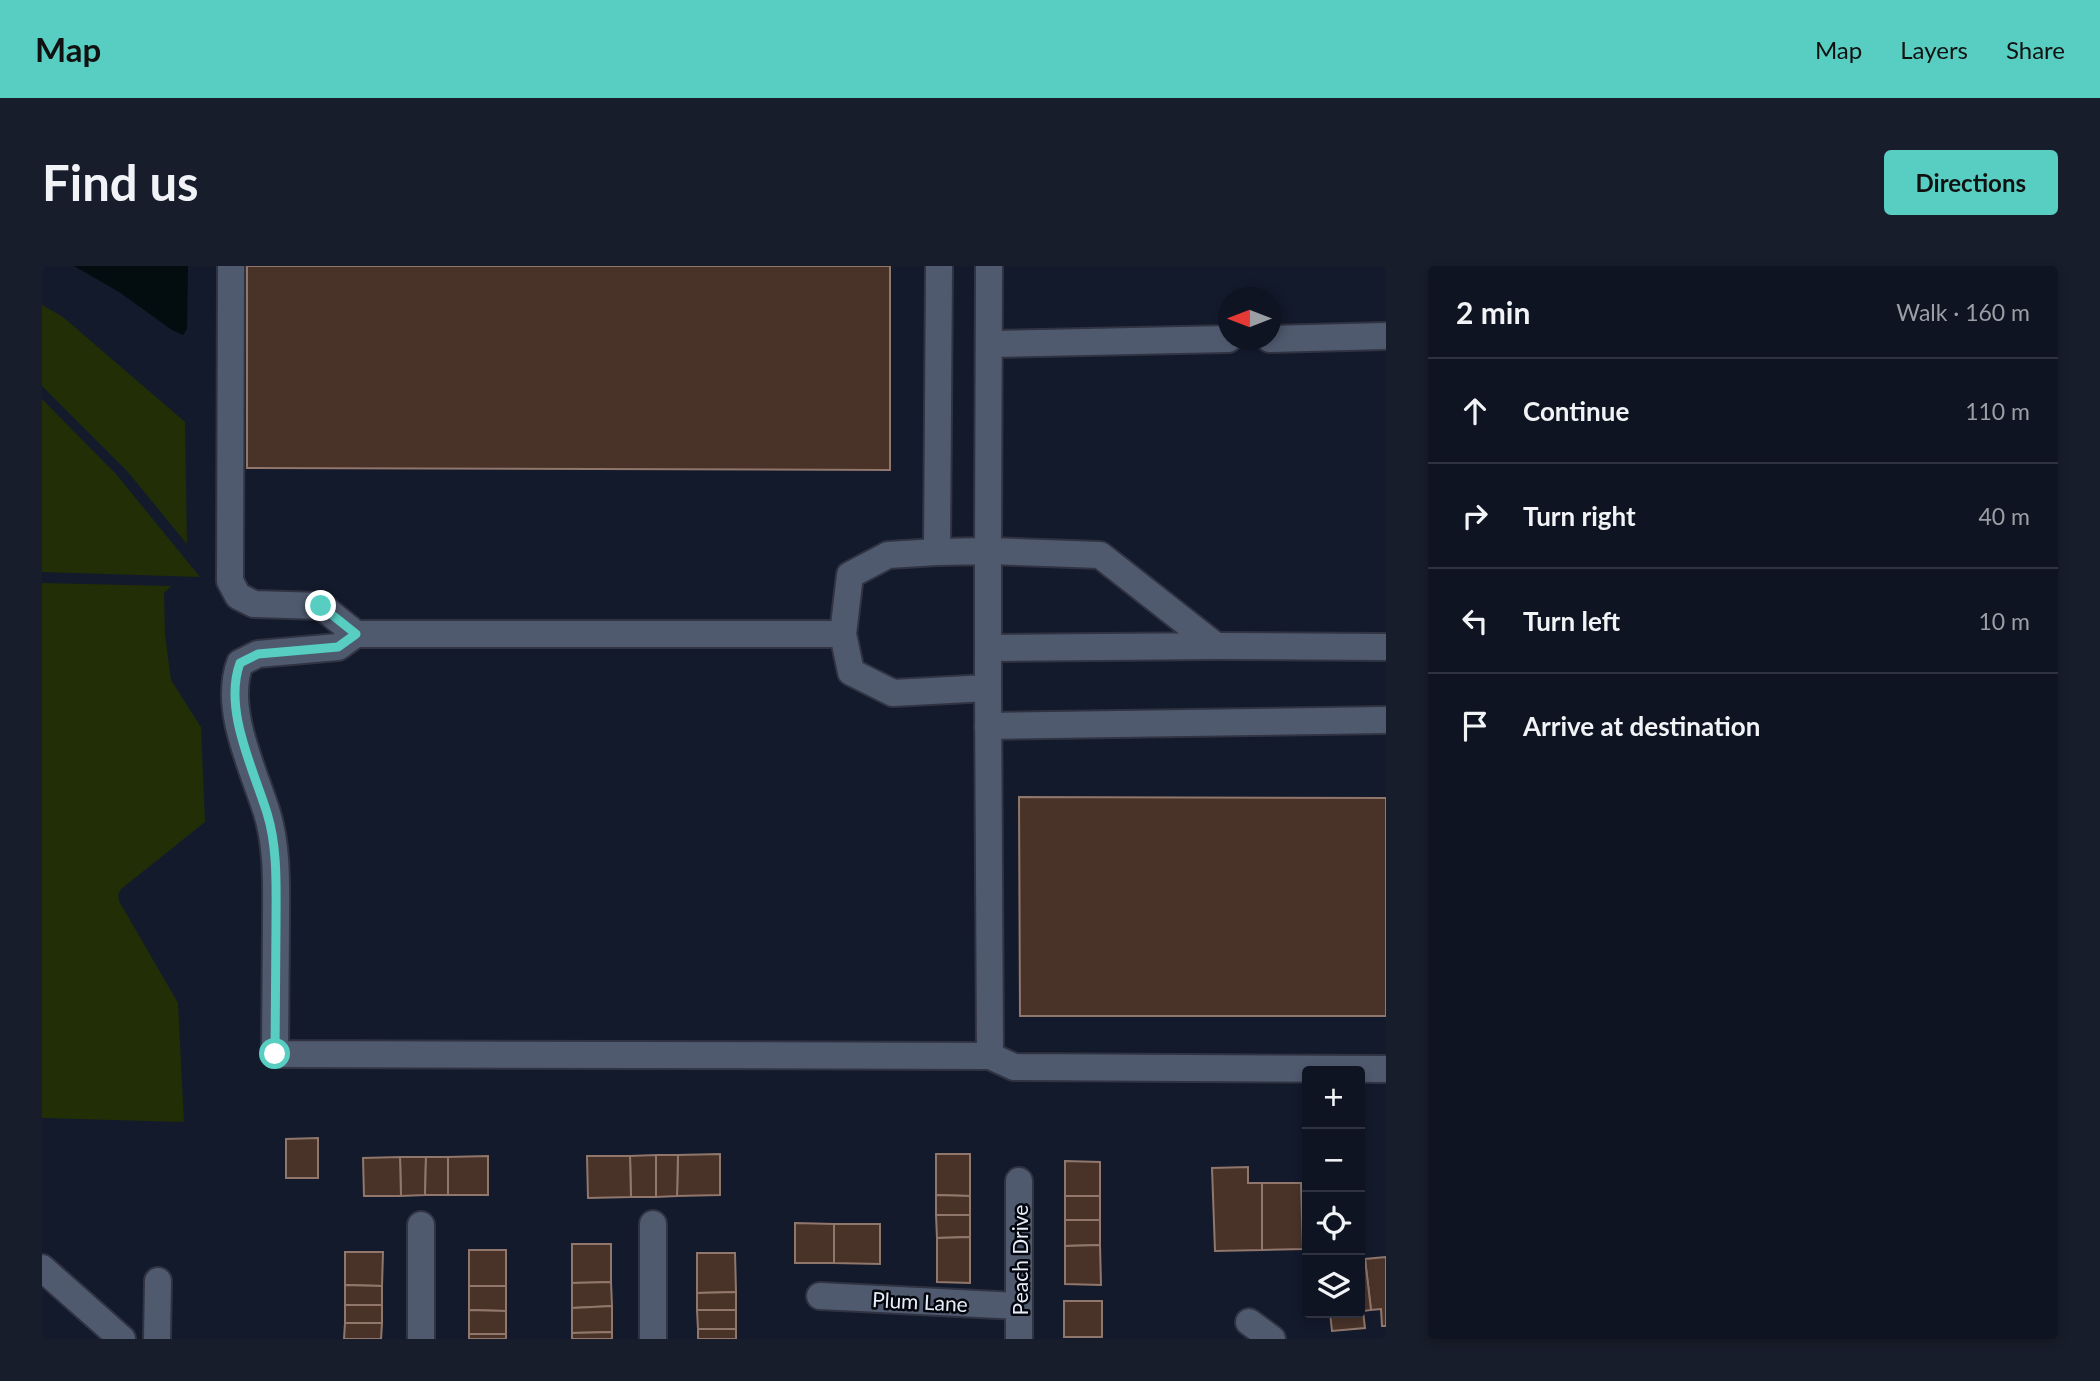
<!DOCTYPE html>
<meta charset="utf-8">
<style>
:root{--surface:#0e1421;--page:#171d2a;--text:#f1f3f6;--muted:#9b9ea5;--line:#2e333f;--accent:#57cec1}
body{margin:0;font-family:Lato,sans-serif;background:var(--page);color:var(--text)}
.controls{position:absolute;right:21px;bottom:21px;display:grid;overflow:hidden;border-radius:7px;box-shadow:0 4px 10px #0003}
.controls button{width:63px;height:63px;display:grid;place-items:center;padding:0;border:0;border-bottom:2px solid var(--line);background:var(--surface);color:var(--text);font:35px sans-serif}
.compass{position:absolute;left:1176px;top:21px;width:63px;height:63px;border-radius:50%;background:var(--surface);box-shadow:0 4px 10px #0003;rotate:270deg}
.stop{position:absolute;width:21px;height:21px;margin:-16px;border:5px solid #57cec1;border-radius:50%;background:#fff}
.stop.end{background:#57cec1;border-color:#fff;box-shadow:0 2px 7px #0008}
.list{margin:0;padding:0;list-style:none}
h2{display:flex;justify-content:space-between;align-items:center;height:91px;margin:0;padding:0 28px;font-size:30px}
h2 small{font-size:23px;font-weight:400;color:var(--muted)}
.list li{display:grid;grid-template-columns:46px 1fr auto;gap:21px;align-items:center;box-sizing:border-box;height:105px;padding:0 28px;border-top:2px solid var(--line)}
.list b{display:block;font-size:26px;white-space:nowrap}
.list em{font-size:23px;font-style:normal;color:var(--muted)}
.icon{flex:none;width:38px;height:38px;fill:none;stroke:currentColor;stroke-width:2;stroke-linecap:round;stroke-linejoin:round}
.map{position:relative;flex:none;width:1344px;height:1073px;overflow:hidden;border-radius:7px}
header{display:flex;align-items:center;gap:42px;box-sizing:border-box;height:98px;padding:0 35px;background:var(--accent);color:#111}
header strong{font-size:33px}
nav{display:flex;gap:38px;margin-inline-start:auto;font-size:24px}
.intro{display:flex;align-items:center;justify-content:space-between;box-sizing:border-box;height:168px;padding:0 42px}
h1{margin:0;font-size:49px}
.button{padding:18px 32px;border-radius:7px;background:var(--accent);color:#111;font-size:24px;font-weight:700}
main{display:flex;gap:42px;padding:0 42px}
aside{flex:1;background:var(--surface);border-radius:7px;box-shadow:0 4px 10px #0003}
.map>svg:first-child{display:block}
.green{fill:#212e06}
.water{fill:#030d0f}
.building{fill:#493329;stroke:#90766b;stroke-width:2}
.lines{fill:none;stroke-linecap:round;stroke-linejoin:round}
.minor-casing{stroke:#303342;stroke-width:30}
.minor{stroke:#505a6f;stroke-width:26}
.route{stroke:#57cec1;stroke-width:9}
.labels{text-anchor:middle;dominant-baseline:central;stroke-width:5;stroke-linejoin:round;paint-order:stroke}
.street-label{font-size:21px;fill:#e7edf9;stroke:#04060d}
</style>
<header>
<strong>Map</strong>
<nav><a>Map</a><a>Layers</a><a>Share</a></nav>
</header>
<div class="intro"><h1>Find us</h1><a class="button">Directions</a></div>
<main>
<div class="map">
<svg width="1344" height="1073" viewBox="0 0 1344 1073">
<rect width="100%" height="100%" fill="#131a2c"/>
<g class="green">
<polygon points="0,39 21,51 143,156 145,278 85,205 0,120"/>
<polygon points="0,133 74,208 158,311 0,306"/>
<polygon points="0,317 129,320 122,327 123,368 129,414 159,461 163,556 79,623 76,629 77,635 136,737 142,856 0,852"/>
</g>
<polygon class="water" points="32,0 146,0 145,63 141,69 130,64 77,26"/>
<g class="building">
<polygon points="205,0 848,0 848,204 205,202"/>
<polygon points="977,531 1344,532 1344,750 978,750"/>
<polygon points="276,872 276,912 244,912 244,873"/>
<polygon points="678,888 678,929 635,930 636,889"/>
<polygon points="894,888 928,888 928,930 894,929"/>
<polygon points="614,889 636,889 635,930 614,931"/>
<polygon points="614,889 614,931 589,931 588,890"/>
<polygon points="446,890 446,929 406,929 406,891"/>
<polygon points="545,890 588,890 589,931 546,932"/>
<polygon points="358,891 384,891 383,929 359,930"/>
<polygon points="358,891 359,930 322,930 321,892"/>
<polygon points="384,891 406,891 406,929 383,929"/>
<polygon points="1023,895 1058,896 1058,930 1023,930"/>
<polygon points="1206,901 1206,917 1220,917 1220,984 1173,985 1170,902"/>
<polygon points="1220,917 1259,917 1261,983 1220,984"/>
<polygon points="894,929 928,930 928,949 894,949"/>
<rect x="1023" y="930" width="35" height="24"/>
<polygon points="894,949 928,949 928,971 895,972"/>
<polygon points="1023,954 1058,954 1058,979 1023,980"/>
<polygon points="753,957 792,958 792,997 753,997"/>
<polygon points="792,958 838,958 838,998 792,997"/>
<polygon points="928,971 928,1017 895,1016 895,972"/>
<polygon points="530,978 569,978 569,1016 530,1017"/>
<polygon points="1058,979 1059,1019 1023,1018 1023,980"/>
<rect x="427" y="984" width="37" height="36"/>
<polygon points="303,986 341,986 340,1020 303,1019"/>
<polygon points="655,987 693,987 694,1026 655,1027"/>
<polygon points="1344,991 1344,1060 1340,1060 1339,1043 1329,1044 1323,993"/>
<polygon points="1318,993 1323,993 1329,1044 1321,1045 1323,1062 1290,1065 1288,1047 1318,1047"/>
<polygon points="569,1016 570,1040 530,1042 530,1017"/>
<polygon points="303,1019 340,1020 340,1039 303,1039"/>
<polygon points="427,1020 464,1020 464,1045 427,1044"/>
<polygon points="694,1026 694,1044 655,1044 655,1027"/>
<rect x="1022" y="1035" width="38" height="36"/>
<rect x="303" y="1039" width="37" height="18"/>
<polygon points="570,1040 570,1066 530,1067 530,1042"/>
<polygon points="427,1044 464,1045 464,1068 427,1068"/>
<polygon points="655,1044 694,1044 694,1063 656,1063"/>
<polygon points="303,1057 340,1057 339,1073 302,1073"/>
<rect x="656" y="1063" width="38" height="10"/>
<polygon points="570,1066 570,1073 530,1073 530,1067"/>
<rect x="427" y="1068" width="37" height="5"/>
</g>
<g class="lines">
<g class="minor-casing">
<g id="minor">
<polyline points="189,0 188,315 196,330 212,338 279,340 314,368 801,368"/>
<polyline points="1228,73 1344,70"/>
<polyline points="947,78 1186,73"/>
<polyline points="895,286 946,285 946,422 851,427 809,406 801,368 808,309 846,289 895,286 897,0"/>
<path d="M314,368L296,381L216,388L198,397C181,443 211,502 225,547C236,583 234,622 234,659C234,702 233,745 233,788L948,790"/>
<polyline points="1174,380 1344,381"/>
<polyline points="946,382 1174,380 1058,289 946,285 947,0"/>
<polyline points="946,422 948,790 972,801 1344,803"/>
<polyline points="946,460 1344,454"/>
<polyline points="611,958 611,1073"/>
<polyline points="0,1002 80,1073"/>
<polyline points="778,1030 977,1040"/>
<polyline points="1207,1056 1230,1073"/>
<polyline points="115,1073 116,1015"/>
<polyline points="379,1073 379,959"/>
<polyline points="977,1073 977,915"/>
</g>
</g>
<use href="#minor" class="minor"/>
</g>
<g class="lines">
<path class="route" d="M233,788C233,745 234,702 234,659C234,622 236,582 225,547C211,502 181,443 198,397L216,388L296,381L314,368L279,340"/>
</g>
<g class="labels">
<g class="street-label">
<text transform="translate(977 994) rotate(-90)">Peach Drive</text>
<text transform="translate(878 1035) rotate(3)">Plum Lane</text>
</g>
</g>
</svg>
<div class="controls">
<button>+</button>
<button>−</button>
<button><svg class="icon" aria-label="locate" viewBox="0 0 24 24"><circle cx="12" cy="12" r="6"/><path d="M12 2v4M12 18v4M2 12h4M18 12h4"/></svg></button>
<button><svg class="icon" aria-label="layers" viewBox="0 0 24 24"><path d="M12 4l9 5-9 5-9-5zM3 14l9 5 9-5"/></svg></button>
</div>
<svg class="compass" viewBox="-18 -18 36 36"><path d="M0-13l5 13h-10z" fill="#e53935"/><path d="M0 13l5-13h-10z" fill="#9b9ea5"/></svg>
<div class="stop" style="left:233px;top:788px"></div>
<div class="stop end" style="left:279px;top:340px"></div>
</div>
<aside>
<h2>2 min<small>Walk · 160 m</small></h2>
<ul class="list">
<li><svg class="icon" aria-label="ahead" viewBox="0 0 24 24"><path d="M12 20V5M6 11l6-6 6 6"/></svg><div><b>Continue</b></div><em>110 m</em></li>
<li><svg class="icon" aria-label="right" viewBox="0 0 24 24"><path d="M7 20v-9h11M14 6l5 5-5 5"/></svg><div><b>Turn right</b></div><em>40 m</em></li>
<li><svg class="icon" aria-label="left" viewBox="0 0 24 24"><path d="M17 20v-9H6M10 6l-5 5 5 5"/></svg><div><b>Turn left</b></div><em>10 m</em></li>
<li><svg class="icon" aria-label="arrive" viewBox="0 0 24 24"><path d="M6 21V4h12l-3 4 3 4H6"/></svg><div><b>Arrive at destination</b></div></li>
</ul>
</aside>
</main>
